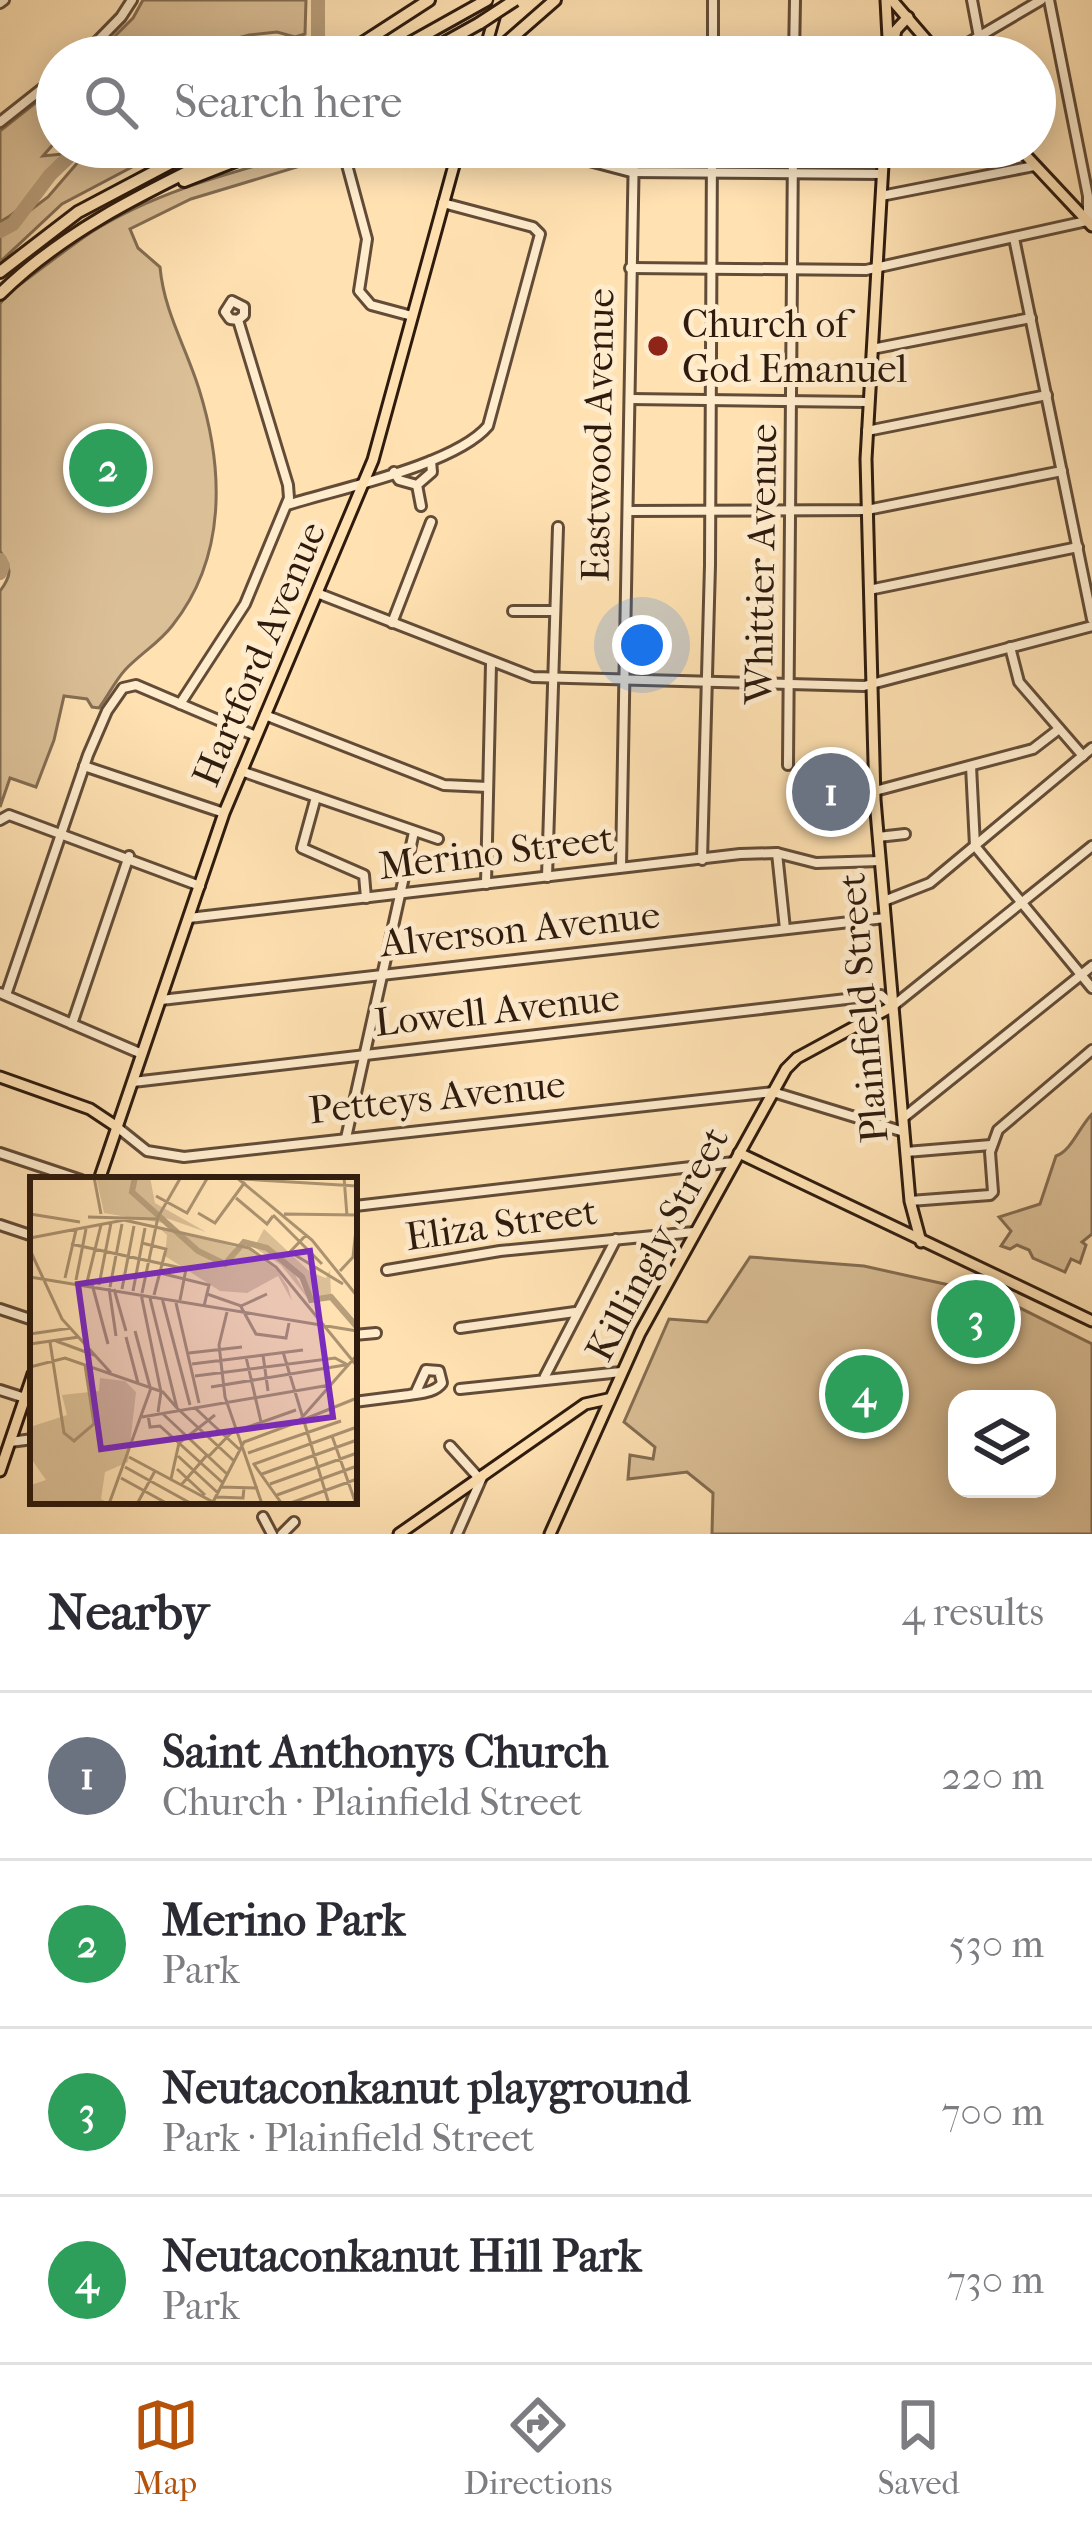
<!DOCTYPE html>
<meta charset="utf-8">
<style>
:root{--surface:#fff;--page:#f7f7f7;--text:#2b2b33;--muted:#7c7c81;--line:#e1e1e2;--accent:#b45309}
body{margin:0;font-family:"IM FELL French Canon",serif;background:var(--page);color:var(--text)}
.controls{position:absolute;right:36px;bottom:36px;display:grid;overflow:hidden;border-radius:24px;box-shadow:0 6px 30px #0003}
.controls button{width:108px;height:108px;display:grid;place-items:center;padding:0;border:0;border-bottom:3px solid var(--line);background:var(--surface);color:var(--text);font:60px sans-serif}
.you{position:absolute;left:642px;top:645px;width:42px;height:42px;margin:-30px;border:9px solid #fff;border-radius:50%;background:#1a73e8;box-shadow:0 0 0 18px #1a73e833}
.badge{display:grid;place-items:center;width:78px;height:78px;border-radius:50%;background:var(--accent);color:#fff;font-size:39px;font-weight:700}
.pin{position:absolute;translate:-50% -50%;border:6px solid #fff;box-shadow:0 3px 12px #0006}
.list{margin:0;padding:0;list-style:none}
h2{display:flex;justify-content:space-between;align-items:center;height:156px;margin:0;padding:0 48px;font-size:51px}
h2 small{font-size:39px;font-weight:400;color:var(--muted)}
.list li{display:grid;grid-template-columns:78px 1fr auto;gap:36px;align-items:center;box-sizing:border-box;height:168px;padding:0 48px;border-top:3px solid var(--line)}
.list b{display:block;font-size:45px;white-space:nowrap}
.list p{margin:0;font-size:39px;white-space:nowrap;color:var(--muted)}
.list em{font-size:39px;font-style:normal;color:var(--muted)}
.icon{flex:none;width:66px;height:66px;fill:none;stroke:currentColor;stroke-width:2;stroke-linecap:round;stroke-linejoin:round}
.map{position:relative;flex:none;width:1092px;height:1534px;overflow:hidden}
.search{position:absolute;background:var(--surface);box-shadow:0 6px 30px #0003;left:36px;right:36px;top:36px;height:132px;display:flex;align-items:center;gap:30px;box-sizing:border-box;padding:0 42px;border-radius:66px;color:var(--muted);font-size:45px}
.sheet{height:828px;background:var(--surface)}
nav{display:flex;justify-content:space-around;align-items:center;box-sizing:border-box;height:168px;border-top:3px solid var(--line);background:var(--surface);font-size:33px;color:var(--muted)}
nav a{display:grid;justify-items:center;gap:6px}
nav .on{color:var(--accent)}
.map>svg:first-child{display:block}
.green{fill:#dbbf96;stroke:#846d52;stroke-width:3;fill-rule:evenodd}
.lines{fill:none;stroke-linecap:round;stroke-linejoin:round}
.river{stroke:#b89e7a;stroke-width:14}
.minor-casing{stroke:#624c37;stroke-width:14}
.major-casing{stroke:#2e1b0e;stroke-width:15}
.highway-casing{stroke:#2e1b0e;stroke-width:16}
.minor{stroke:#ffeccd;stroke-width:8}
.major{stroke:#ffe1b2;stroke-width:9}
.highway{stroke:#ffe1b2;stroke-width:10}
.highway-bridge-casing{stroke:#2e1b0e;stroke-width:16;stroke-linecap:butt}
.highway-bridge{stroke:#ffe1b2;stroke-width:10}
.poi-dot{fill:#8f2418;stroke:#ffeccd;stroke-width:4.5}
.labels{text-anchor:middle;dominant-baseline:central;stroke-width:10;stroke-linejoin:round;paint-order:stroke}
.poi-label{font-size:39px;fill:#2e1b0e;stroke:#ffeccd;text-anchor:start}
.street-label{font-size:39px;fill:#2e1b0e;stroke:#ffeccd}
.inset-river{fill:none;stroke:#b89e7a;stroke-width:6}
.inset-road{fill:none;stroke:#ab9270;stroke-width:3}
.view{fill:#7b2cbf;fill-opacity:0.15;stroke:#7b2cbf;stroke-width:6}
.inset-edge{fill:none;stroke:#2e1b0e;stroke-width:6}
</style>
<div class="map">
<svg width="1092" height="1534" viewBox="0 0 1092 1534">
<rect width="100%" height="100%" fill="#ffe1b2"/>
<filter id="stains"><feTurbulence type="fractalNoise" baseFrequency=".00167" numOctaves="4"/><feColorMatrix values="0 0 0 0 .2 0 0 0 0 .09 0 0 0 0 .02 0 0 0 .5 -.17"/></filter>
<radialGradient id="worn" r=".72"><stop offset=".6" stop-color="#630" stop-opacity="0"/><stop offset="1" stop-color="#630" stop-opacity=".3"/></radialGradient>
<g class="green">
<polygon points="143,0 306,0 305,34 295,37 277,32 249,35 167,57 94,57 133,18"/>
<path d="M57,86V140L43,156L63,154C58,175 20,212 0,222V131Z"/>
<polygon points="91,147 170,147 62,204 0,262 0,233 48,197"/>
<path d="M291,156L307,164L191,199L130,229L138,248L160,267C164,312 186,347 199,389C224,469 227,557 172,626C159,643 140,654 125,670C115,681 108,696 99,708L92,707L87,699L64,696L54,740L36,787L10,778L0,807V591C13,574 11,568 0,551V304L7,294C35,274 62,252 90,233C151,194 222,175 291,156Z"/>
<path d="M1092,1114V1234L1082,1242L1086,1245L1080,1263L1071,1259L1065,1272L1033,1258L1029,1250L1017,1245L1010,1249L1001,1246L1011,1231L999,1217L1040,1204L1056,1156C1072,1150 1079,1127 1092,1114Z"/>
<path d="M750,1257L864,1266L994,1295L1092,1344V1534H712L713,1493L687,1472L628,1479L630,1455L653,1459L655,1447L624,1422L669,1319L707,1322ZM957,1399H1047V1489H957Z"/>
</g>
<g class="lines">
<g class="river">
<polyline points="211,57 247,46 311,44 318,40 318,0"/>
<polyline points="0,231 13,224 50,175 79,147"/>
<polyline points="0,560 3,566 0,573"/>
</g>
<g class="minor-casing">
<g id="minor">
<polyline points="972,0 979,37"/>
<polyline points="1049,0 1088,196 1088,220"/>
<polyline points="0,3 4,0"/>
<polyline points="82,57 121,17 132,0"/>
<polyline points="713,57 713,0"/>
<polyline points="794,57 795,0"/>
<polyline points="944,57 1041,0"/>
<polyline points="0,122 57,77"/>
<polyline points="536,147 631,172 882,174"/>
<polyline points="343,150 367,239 359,291 371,305 412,316"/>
<polyline points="881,196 1034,166"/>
<polyline points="1014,238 1092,619"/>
<polyline points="630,268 866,270 1091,220"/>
<polyline points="872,349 1031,318"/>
<polyline points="630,399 867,402"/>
<polyline points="867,431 1047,395"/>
<polyline points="394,472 399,480 417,485 432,472 431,461"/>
<polyline points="417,485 421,506"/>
<path d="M287,505C338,489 455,465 488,426L540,234L533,227L443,203"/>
<polyline points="628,511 867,510 1062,471"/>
<polyline points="869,590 1078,547"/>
<polyline points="317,593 533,677 864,686 1092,626"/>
<polyline points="513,611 554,611"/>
<polyline points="392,623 431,522"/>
<polyline points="1010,647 1019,682 1083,756"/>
<polyline points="180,704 245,604 289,498 288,485 238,320 230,319 225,312 232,301 244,307 244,315 238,320"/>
<polyline points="265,715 444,785 488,787"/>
<polyline points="788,765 793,147"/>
<polyline points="84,766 224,813"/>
<polyline points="971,766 975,846 1092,988"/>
<polyline points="241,771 438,839"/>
<polyline points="875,791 1033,749 1059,729"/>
<polyline points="316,797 302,848 364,875 366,898"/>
<polyline points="0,820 9,815 200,886"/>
<polyline points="878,837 905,834"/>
<polyline points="777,853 785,929"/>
<polyline points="702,860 710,565 712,147"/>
<polyline points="621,867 634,147"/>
<polyline points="547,877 558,527"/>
<polyline points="486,884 491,664"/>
<polyline points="884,901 930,883 1092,748"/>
<polyline points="189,918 740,854 777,853 816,863 880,861"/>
<polyline points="0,993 142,1054"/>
<polyline points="6,995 88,755 107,711 123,688 136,685 256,736"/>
<polyline points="161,1000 885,918"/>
<polyline points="72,1024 129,856"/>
<polyline points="133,1082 881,995 893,1006 1092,846"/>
<polyline points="903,1118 1092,966"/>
<polyline points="117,1127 147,1151 184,1157 773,1092 904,1132"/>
<polyline points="346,1138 414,832"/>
<polyline points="906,1152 991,1145"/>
<polyline points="0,1153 81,1180"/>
<polyline points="910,1201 990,1195 993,1192 990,1152 998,1130 1092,1050"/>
<polyline points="355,1206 734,1162"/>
<polyline points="0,1225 33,1236"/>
<polyline points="387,1270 500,1251 694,1232"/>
<polyline points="0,1309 33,1320"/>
<polyline points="460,1328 575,1312"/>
<polyline points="354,1335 376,1333"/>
<polyline points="545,1376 616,1239"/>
<polyline points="460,1389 621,1372"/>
<polyline points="0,1390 25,1398"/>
<path d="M354,1402L409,1395C420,1393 435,1393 442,1383L439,1371L426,1370L415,1394"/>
<polyline points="10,1442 33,1439"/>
<polyline points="450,1446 478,1477"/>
<polyline points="263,1517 272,1534"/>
<polyline points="282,1534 294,1522"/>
<polyline points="457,1534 483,1475"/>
</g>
</g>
<g class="major-casing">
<g id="major">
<polyline points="886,0 889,57"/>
<polyline points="892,0 941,57"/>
<polyline points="892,49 896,30 908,17"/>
<polyline points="483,57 499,0"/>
<polyline points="884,147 866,459 875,800 910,1201 921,1242"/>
<polyline points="1018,147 1092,226"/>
<polyline points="0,1077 90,1109 117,1127"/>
<polyline points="739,1153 1092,1321"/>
<polyline points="99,1180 224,813 373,460 459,147"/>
<polyline points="0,1471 33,1374"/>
<polyline points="399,1534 585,1404 608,1399"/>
<polyline points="550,1534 640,1333 786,1069 797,1058 893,1006"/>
</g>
</g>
<g class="highway-casing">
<g id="highway">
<polyline points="341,57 429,0"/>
<polyline points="385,57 487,0"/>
<polyline points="419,57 480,23"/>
<polyline points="490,57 555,0"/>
<polyline points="184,181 271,147"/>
<polyline points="0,272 78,212 201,147"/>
<path d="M0,294C68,227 153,189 238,147"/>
</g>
</g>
<use href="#minor" class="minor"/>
<use href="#major" class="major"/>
<use href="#highway" class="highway"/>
<g class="highway-bridge-casing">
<polyline id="highway-bridge" points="480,23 515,0"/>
</g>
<use href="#highway-bridge" class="highway-bridge"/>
</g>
<circle class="poi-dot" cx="658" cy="346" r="12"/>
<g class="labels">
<g class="poi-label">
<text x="682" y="324">Church of<tspan x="682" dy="45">God Emanuel</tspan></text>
</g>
<g class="street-label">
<text transform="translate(598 435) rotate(-89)">Eastwood Avenue</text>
<text transform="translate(761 564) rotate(-89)">Whittier Avenue</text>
<text transform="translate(259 654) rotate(-67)">Hartford Avenue</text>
<text transform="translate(496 852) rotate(-7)">Merino Street</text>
<text transform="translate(520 929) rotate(-6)">Alverson Avenue</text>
<text transform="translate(863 1008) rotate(-95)">Plainfield Street</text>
<text transform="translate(497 1010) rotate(-6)">Lowell Avenue</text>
<text transform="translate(437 1097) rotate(-6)">Petteys Avenue</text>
<text transform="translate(501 1224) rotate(-8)">Eliza Street</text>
<text transform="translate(657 1244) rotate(-62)">Killingly Street</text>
</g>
</g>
<g transform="translate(30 1177)">
<rect width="327" height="327" fill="#ffe1b2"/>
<path d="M66,0H120L125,26L176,55L136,41L139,47L74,36ZM127,49L205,70L199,83L208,69L220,73L247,93L258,110L262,124L248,99L217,116L190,114L135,79L137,58ZM234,52L280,95L296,101L300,93L301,118L282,121L275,101L258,85L279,123L251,88L216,65L226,67ZM70,201L95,204L106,215L98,285L75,295L71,322L80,327H2L1,308L16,303L0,280V250L37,238L32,218L69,214Z" fill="#dbbf96"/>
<path class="inset-river" d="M105,0L102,15L168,74L195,87L214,65L237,71L272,100L281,123L301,120L327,150"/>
<path class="inset-road" d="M64,0L71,37M206,0L282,63L327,119M314,0L317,39M213,2L327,9M126,19L157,36L178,0M206,21L237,47L243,39M168,36L185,46L215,5M0,37L50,45M254,37L327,38M243,38L292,87M58,40L128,42M276,58L260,75L313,107M0,61L94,43L219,71L246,90L327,189M112,66L136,72L124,118M41,67L156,92L150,123M0,73L32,142L81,196M310,94L323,80L327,43M130,96L179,108L174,129M0,100L327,154M35,101L46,53M46,103L56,52M57,105L71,48M62,107L78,167M69,108L81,46M80,110L92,47M79,111L86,159M84,112L96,154M92,112L104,49M103,114L115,51M112,116L128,40L151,0M111,117L131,215L128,235M177,117L211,129L237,117M120,121L147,231L203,283M132,121L160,228M146,126L169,226M210,128L226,157L256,161L259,146M197,135L189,168L195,220L232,327M105,154L120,210M0,157L41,151M96,160L108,206M26,164L64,178M20,165L34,256L44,264L64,247L55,188M0,167L49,160M253,175L299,327M159,176L212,170M233,178L238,214M216,180L231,245M162,187L273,173M0,190L35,181L133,215L147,231M165,199L305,181L318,188M181,210L315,188M164,230L210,273M133,237L197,297M118,238L120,250L130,249L193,306M112,240L300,208M270,244L327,221M302,259L326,327M218,276L311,244M148,279L188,316M179,279L201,256L266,233M99,280L183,325M223,286L252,327M224,287L327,250M95,290L162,327M147,292L175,318M232,297L327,263M91,301L138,327M141,302L149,266L185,238M152,307L177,278M240,307L327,276M191,310L228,311M247,318L327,289M186,320L213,321L214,311M79,327L121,211M107,327L125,294M182,327L214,265L268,245L327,178M258,327L327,302"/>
<path class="view" d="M280,74L303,240L71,272L48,107Z"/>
<rect width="327" height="327" class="inset-edge"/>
</g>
<rect width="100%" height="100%" filter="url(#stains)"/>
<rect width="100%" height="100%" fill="url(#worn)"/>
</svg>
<div class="controls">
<button><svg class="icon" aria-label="layers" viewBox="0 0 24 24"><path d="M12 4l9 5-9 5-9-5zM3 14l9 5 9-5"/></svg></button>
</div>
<div class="you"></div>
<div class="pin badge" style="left:831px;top:792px;background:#6b7280">1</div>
<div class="pin badge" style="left:108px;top:468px;background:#2e9e5b">2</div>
<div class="pin badge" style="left:976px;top:1319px;background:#2e9e5b">3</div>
<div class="pin badge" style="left:864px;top:1394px;background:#2e9e5b">4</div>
<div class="search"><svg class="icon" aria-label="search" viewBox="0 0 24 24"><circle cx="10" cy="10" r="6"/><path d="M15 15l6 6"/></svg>Search here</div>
</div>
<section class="sheet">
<h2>Nearby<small>4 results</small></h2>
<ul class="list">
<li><span class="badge" style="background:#6b7280">1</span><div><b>Saint Anthonys Church</b><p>Church · Plainfield Street</p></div><em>220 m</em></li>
<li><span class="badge" style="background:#2e9e5b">2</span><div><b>Merino Park</b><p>Park</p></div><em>530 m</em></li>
<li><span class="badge" style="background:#2e9e5b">3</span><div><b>Neutaconkanut playground</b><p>Park · Plainfield Street</p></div><em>700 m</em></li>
<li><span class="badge" style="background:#2e9e5b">4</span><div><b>Neutaconkanut Hill Park</b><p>Park</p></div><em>730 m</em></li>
</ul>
</section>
<nav>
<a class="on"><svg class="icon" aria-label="map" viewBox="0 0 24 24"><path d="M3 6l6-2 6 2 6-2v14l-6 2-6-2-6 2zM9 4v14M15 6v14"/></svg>Map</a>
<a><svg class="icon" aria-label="directions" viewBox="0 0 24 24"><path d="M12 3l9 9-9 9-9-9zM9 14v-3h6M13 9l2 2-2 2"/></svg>Directions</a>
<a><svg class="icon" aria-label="saved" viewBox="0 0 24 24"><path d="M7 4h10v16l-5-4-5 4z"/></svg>Saved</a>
</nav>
